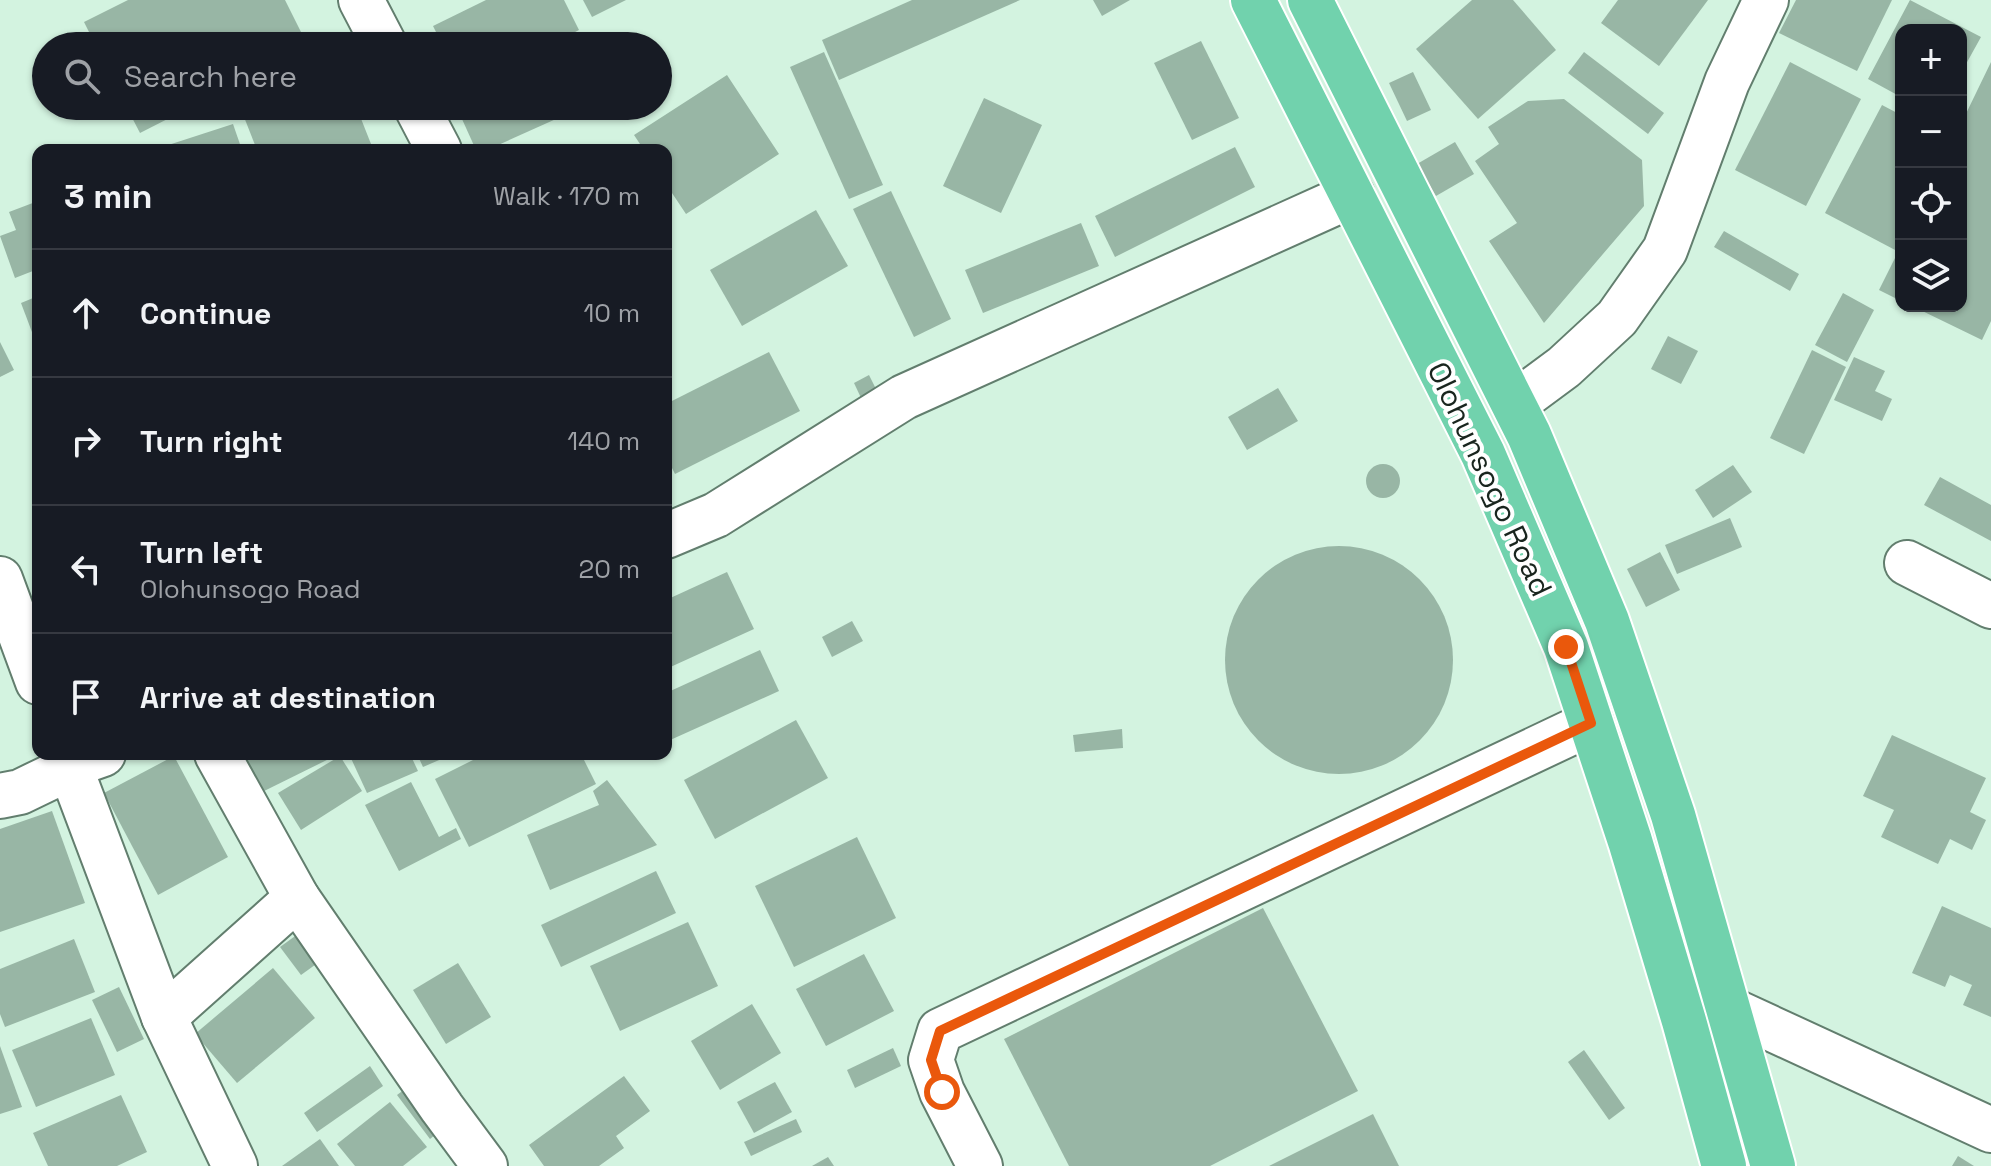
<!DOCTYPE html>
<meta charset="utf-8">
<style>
:root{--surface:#171b24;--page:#20242c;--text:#f1f3f6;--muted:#9ea1a6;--line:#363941}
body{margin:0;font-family:"Space Grotesk",sans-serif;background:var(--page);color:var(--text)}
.controls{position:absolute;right:24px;top:24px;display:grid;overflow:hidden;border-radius:16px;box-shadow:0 2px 6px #0004}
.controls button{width:72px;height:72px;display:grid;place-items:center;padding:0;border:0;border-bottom:2px solid var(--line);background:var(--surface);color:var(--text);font:40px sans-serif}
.stop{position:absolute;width:24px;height:24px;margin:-18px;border:6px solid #ea580c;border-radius:50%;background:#fff}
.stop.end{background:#ea580c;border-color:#fff;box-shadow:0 2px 8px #0008}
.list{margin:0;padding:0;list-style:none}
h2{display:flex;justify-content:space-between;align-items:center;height:104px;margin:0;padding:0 32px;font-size:34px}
h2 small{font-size:26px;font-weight:400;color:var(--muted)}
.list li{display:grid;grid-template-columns:52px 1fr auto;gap:24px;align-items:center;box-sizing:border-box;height:128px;padding:0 32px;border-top:2px solid var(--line)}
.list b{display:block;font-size:30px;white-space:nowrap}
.list p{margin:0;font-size:26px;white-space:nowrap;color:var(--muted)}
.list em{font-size:26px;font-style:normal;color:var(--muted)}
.icon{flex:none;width:44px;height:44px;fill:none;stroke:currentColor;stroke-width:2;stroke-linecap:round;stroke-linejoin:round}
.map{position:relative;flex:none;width:1991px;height:1166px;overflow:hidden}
.search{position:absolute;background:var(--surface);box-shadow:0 2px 6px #0004;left:32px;top:32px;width:640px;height:88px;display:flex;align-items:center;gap:20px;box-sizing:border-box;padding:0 28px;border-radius:44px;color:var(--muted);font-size:30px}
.panel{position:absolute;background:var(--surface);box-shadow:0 2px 6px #0004;left:32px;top:144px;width:640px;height:616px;border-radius:16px}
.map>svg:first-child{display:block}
.building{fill:#98b6a5}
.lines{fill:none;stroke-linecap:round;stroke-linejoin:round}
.minor-casing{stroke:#627e6e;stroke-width:48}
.major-casing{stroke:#fff;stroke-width:48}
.minor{stroke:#fff;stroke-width:44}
.major{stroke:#71d2ad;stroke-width:44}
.route{stroke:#ea580c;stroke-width:10}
.labels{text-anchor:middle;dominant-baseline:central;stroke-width:8;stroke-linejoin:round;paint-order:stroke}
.street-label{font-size:30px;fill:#19251e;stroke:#fff}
</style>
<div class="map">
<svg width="1991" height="1166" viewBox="0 0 1991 1166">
<rect width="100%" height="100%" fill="#d3f3e0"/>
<g class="building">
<polygon points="128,0 285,0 304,38 289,46 96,46 84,22"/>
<polygon points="486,0 564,0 579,30 548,46 443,46 433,26"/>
<polygon points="583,0 626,0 592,17"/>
<polygon points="912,0 1020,0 839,80 822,40"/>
<polygon points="1093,0 1130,0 1102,16"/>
<polygon points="1472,0 1513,0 1556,50 1478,119 1416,49"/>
<polygon points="1618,0 1708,0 1659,66 1601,23"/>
<polygon points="1796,0 1892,0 1857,71 1779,33"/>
<polygon points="1910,0 1981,37 1961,73 1961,30 1901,30 1901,97 1868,79"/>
<polygon points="1201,41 1239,118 1192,140 1154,63"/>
<polygon points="824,52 883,185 849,199 790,67"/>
<polygon points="1584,52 1664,113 1648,134 1568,73"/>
<polygon points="1790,62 1861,99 1806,206 1735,170"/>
<polygon points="1991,62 1991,321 1982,340 1912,306 1961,306 1961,124"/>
<polygon points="1413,72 1431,110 1407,121 1389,83"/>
<polygon points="727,75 779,154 686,214 666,184 666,150 644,150 634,135"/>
<polygon points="984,98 1042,125 1001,213 943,186"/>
<polygon points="1564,99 1642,160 1644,206 1544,323 1489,241 1517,223 1475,161 1499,144 1488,127 1528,101"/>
<polygon points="1882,105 1901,115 1901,244 1897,251 1825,213"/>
<polygon points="126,106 193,106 140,133"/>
<polygon points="273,106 356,106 373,149 257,150 244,117"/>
<polygon points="460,106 585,106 487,150 476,150 457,108"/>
<polygon points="233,124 242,150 156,150 156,149"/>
<polygon points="1455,142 1474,174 1436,196 1417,164"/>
<polygon points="1235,147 1255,187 1115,257 1095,216"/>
<polygon points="891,191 951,319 914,337 853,209"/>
<polygon points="38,201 38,269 15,278 0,236 16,230 9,212"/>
<polygon points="816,210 848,266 742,326 710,270"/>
<polygon points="1081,223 1099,266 983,313 965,270"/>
<polygon points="1724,231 1799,274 1790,291 1714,247"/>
<polygon points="1901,246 1901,301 1879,290"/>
<polygon points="1843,293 1874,310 1847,362 1815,345"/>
<polygon points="38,296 38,348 21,303"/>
<polygon points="1668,336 1698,351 1681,384 1651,369"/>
<polygon points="0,342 14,370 0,377"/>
<polygon points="1812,350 1846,367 1804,454 1770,438"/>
<polygon points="769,352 800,411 675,474 666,456 666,404"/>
<polygon points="1854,357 1885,371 1875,391 1892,399 1882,421 1834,400"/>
<polygon points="869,375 878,393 862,400 854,383"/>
<polygon points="1278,388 1298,421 1247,450 1228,417"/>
<circle cx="1383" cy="481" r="17"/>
<polygon points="1733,465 1752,492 1713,518 1695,490"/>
<polygon points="1940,477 1991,505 1991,541 1924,505"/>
<polygon points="1730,518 1742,547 1677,574 1665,545"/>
<circle cx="1339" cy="660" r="114"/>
<polygon points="1660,552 1680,590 1646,607 1627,569"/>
<polygon points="727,572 754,629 666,669 666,600"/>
<polygon points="852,621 863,641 832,657 822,637"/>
<polygon points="760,650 779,691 668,741 666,735 666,693"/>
<polygon points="796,720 828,778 715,839 684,780"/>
<polygon points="1122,729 1123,748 1075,752 1073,735"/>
<polygon points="1892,735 1986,778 1970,812 1986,820 1972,850 1950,839 1938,864 1881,837 1894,810 1863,796"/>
<polygon points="238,754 339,754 254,796"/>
<polygon points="349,754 410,754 418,771 367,793"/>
<polygon points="417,754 453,754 423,767"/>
<polygon points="485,754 581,754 596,784 469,847 435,779"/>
<polygon points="174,756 228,857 158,895 104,793"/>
<polygon points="340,756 362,791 301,830 278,793"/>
<polygon points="607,780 657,845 550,890 527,835 599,805 593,791"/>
<polygon points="411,782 439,837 456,828 461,839 399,871 365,805"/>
<polygon points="52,811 85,903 0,932 0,829"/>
<polygon points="857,837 896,918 794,967 755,886"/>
<polygon points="656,871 676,913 561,967 541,925"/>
<polygon points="1942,906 1991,928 1991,1017 1963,1005 1972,985 1950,975 1945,987 1912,973"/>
<polygon points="1263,908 1358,1091 1210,1166 1069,1166 1004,1039"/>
<polygon points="688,922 718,986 620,1031 590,966"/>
<polygon points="298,934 319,962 301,975 280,947"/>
<polygon points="74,939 95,992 5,1027 0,1014 0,969"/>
<polygon points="864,954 894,1011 826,1046 796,989"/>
<polygon points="458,963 491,1017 446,1044 413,990"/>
<polygon points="273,968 315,1018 237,1083 195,1034"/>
<polygon points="119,987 144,1039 117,1052 92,1000"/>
<polygon points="752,1004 781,1053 720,1090 691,1041"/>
<polygon points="91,1018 115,1075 36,1107 12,1050"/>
<polygon points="0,1046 22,1107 0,1114"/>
<polygon points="893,1048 901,1066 855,1088 847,1070"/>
<polygon points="1584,1050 1625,1108 1609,1120 1568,1062"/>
<polygon points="370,1066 383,1086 317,1132 304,1113"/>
<polygon points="624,1076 650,1111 616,1136 624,1148 599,1166 544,1166 529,1145"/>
<polygon points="775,1082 792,1112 754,1133 737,1102"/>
<polygon points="409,1086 441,1130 430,1139 397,1095"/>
<polygon points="121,1095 147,1152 117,1166 48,1166 33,1133"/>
<polygon points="390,1102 427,1147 403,1166 355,1166 337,1144"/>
<polygon points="1373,1114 1399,1166 1269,1166"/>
<polygon points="796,1119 802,1132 751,1156 744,1142"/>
<polygon points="320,1139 339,1166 282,1166"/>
<polygon points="1958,1156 1974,1166 1952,1166"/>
<polygon points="828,1157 834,1166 812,1166"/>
</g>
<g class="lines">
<g class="minor-casing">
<g id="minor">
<polyline points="361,0 385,46"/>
<polyline points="416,106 439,150"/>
<polyline points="1514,404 1564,367 1617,318 1665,250 1727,82 1766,0"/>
<polyline points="666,536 716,515 904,397 1352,195"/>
<polyline points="1907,563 1991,606"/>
<polyline points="0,579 38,682"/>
<polyline points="65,754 164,1017 235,1166"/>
<polyline points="217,754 297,898 442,1108 485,1166"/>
<polyline points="0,796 20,792 49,778 69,766 103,754"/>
<polyline points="1729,1009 1991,1130"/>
<polyline points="164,1017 297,898"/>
<polyline points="980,1166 942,1092 931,1060 940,1031 1591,723"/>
</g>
</g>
<g class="major-casing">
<g id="major">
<polyline points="1253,0 1483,454 1566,647 1630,841 1684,1021 1724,1166"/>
<polyline points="1310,0 1529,435 1607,621 1673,815 1773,1166"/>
</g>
</g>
<use href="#minor" class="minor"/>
<use href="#major" class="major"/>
</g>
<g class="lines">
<polyline class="route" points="942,1092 931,1060 940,1031 1591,723 1566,647"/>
</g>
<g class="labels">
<g class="street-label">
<text transform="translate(1490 479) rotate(65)">Olohunsogo Road</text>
</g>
</g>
</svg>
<div class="controls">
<button>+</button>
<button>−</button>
<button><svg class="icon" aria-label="locate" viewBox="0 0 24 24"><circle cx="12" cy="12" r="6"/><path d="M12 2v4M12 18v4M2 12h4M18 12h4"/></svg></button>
<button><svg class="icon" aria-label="layers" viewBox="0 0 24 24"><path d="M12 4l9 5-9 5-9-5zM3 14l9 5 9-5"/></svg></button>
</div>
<div class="stop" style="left:942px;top:1092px"></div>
<div class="stop end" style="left:1566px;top:647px"></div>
<div class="search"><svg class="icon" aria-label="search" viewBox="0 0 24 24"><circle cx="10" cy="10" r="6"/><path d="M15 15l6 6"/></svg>Search here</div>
<section class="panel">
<h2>3 min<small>Walk · 170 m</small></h2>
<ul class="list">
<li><svg class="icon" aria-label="ahead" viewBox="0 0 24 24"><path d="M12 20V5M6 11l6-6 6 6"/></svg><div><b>Continue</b></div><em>10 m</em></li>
<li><svg class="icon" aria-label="right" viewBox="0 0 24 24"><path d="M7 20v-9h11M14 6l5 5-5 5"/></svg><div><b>Turn right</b></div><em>140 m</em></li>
<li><svg class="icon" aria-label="left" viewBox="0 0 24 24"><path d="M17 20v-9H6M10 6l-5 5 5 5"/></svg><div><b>Turn left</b><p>Olohunsogo Road</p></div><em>20 m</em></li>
<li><svg class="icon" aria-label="arrive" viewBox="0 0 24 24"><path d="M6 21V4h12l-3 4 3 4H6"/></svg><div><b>Arrive at destination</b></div></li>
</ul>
</section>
</div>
